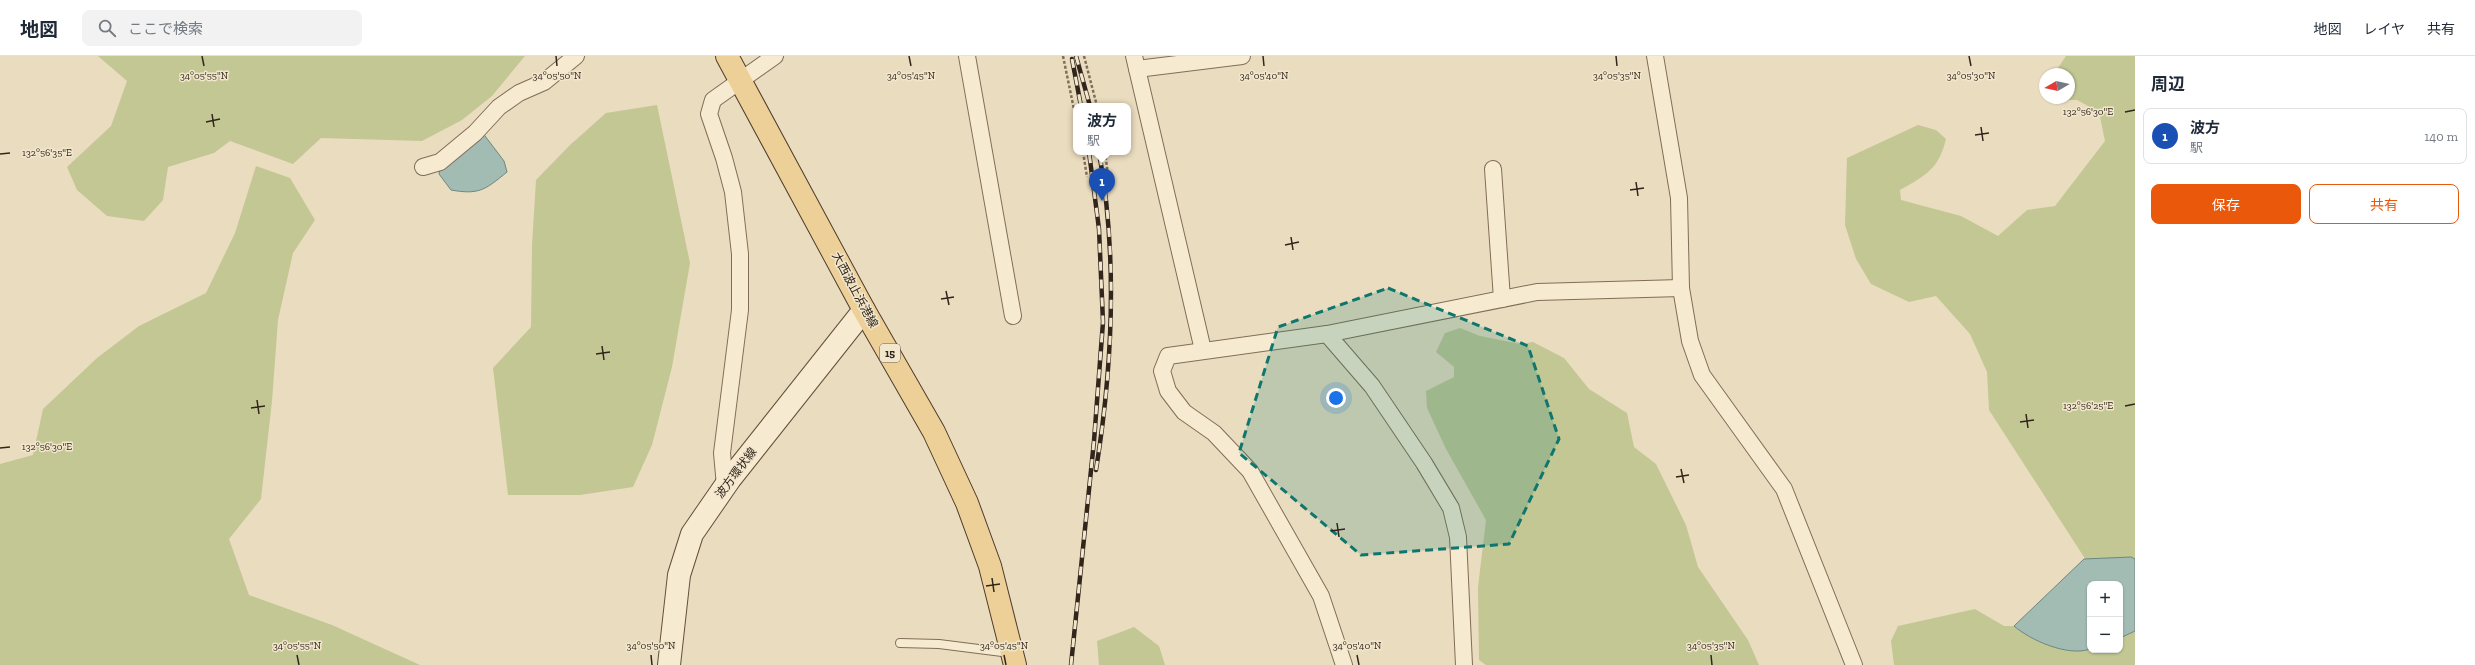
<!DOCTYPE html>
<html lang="ja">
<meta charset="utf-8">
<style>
:root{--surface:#fff;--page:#f2f2f3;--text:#1f2937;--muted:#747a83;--line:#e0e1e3;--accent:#ea580c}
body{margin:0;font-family:"Zilla Slab","Noto Sans JP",serif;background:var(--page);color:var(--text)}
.controls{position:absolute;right:12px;bottom:12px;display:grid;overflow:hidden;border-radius:8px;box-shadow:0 1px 3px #0004}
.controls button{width:36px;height:36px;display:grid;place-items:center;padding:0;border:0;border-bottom:1px solid var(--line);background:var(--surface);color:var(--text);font:20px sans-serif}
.compass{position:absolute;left:2039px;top:12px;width:36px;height:36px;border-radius:50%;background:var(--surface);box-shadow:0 1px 3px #0004;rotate:261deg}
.you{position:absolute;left:1336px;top:342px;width:14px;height:14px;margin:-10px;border:3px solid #fff;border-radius:50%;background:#1a73e8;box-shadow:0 0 0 6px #1a73e833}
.badge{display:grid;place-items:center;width:26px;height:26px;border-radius:50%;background:var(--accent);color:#fff;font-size:13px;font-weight:700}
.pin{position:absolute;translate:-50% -33px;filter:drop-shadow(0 1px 2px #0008)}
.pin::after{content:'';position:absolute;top:21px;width:14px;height:12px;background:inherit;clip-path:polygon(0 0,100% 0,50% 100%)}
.popup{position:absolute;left:1073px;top:47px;width:58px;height:52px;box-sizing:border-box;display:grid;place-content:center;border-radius:8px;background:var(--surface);filter:drop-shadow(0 1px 3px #0005);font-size:13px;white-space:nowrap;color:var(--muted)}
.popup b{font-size:15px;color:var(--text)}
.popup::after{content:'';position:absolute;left:50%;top:100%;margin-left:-8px;border:8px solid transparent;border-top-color:var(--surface)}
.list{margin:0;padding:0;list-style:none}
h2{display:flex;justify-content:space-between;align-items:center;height:52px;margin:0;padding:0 16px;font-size:17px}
h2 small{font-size:13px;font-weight:400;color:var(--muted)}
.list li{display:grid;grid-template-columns:26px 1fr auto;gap:12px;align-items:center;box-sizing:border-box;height:56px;margin:0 8px 8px;padding:0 8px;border:1px solid var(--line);border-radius:8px}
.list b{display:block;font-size:15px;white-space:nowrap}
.list p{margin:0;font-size:13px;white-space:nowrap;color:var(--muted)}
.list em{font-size:13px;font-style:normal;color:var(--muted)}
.actions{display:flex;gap:8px;padding:12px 16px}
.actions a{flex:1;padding:9px 0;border:1px solid var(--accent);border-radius:8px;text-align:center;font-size:14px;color:var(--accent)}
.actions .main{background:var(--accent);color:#fff}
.icon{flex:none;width:22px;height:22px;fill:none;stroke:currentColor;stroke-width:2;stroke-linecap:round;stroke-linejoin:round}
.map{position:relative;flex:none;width:2135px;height:609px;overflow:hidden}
header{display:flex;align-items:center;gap:24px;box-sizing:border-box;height:56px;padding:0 20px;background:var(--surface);border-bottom:1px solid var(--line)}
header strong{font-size:19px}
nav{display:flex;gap:22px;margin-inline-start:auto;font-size:14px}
.search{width:280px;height:36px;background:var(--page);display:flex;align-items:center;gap:10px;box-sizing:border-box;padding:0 14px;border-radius:8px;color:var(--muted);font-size:15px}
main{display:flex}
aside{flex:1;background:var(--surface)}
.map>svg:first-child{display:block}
.green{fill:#c3c794}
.water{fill:#a2bcb4;stroke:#6a8980}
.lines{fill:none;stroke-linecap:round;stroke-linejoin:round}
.lane-casing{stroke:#826d58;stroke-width:10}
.street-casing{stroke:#826d58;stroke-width:18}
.secondary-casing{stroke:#634e3c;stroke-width:24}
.primary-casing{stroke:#4f3c2d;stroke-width:24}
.path{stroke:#826d58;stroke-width:2.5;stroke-dasharray:3 2;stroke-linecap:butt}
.lane{stroke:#f6ead1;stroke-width:8}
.street{stroke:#f6ead1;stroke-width:16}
.secondary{stroke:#f6ead1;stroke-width:22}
.primary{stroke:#edd097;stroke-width:22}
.rail-casing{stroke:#32261c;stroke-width:4.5}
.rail{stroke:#f2e7cd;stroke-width:3;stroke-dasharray:9;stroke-linecap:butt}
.marked{fill:#0f766e;fill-opacity:0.2;stroke:#0f766e;stroke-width:3;stroke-dasharray:8 5;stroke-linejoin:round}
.ticks{fill:none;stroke:#32261c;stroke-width:1.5}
.labels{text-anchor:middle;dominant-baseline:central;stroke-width:3;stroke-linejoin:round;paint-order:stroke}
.shield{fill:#f2e7cd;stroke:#6c6051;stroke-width:1}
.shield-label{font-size:11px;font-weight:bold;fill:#32261c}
.street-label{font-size:12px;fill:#32261c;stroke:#f2e7cd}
.ticks-label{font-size:10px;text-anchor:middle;fill:#32261c;stroke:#f2e7cd;stroke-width:3;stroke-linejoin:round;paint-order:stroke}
</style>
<header>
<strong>地図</strong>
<div class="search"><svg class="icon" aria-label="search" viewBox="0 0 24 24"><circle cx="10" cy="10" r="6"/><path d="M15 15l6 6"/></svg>ここで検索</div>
<nav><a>地図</a><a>レイヤ</a><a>共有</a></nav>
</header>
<main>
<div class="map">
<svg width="2135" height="609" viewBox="0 0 2135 609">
<rect width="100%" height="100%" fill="#eadcbf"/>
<g class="green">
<polygon points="98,0 525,0 492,40 462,64 422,85 321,82 293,108 230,85 214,97 168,111 163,144 144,165 107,160 77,134 67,111 111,70 127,25"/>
<path d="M2066,0H2135V517L2093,515L1989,354L1987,316L1970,278L1936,240L1909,246L1871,228L1856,203L1845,169L1847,102L1918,69L1936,74L1946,83C1939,113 1925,120 1900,134L1901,144L1961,160L1998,180L2027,154L2055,150L2105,85L2099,56L2077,44H2055V42H2069V18H2054Z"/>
<polygon points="657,49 690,207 672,311 652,389 633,431 580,439 508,439 493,312 531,271 532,189 536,124 570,89 606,57"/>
<polygon points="256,110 290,122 315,164 293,197 278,264 272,345 261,443 229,483 249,539 332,569 420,609 0,609 0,408 33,399 43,353 97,302 139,270 206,237 235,177"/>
<polygon points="1460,272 1480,280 1520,288 1533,286 1564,302 1589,333 1627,357 1634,391 1656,408 1686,469 1698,511 1748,584 1759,609 1486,609 1479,604 1478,531 1486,464 1446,393 1427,352 1426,335 1454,321 1454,311 1436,296 1445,277"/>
<polygon points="1975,553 2004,570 2044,570 2090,575 2090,594 2120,594 2120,567 2135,562 2135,609 1894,609 1891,585 1898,570"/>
<polygon points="1134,571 1159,590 1165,609 1099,609 1097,585"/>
</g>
<g class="water">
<path d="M482,76L504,105L507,116C485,134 479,139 451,134L439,118L441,108Z"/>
<path d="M2131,501L2135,503V575L2120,582V528H2090V593C2068,601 2030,584 2014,570L2084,503Z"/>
</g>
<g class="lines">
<g class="lane-casing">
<polyline id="lane" points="900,587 939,588 1010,597"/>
</g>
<g class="street-casing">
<g id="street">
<polyline points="967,0 1013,260"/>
<polyline points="1134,0 1203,294"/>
<polyline points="1655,0 1679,142 1681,232 1690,285 1702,319 1784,433 1854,609"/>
<polyline points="1137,13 1242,0"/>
<polyline points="423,111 440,106 475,77 499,51 519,37 544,26 576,0"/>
<polyline points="1493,113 1502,243"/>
<polyline points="1327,278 1372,330 1424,407 1451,452 1458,481 1464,609"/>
<polyline points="725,430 722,397 740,254 740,198 733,136 724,102 709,58 713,44 775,0"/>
<polyline points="1344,609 1321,540 1250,415 1214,377 1184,356 1168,335 1162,315 1168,300 1327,278 1537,236 1681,232"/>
</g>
</g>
<g class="secondary-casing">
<polyline id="secondary" points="669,609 679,519 692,478 730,423 864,254"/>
</g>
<g class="primary-casing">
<polyline id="primary" points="727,0 864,254 934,376 967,447 990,510 1015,609"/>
</g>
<g class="path">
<polyline points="1063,0 1076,63"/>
<polyline points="1084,0 1097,50"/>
<polyline points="1083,96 1087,121"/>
<polyline points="1105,96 1108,119"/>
</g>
<use href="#lane" class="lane"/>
<use href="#street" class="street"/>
<use href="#secondary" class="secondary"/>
<use href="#primary" class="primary"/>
<g class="rail-casing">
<g id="rail">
<polyline points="1076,0 1090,50"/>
<polyline points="1072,3 1081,50"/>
<path d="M1096,414C1113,308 1118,202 1099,96"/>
<polyline points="1071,609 1094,385 1103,266 1099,173 1089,96"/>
</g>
</g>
<use href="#rail" class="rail"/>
</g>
<path class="marked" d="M1388,232L1528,290L1559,383L1509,488L1361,499L1239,397L1278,271Z"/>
<path class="ticks" d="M202,0L204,10M556,0L557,10M909,0L911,10M1263,0L1264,10M1616,0L1617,10M1969,0L1971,10M2125,56L2135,54M212,58L214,71M206,66L220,63M1981,71L1983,85M1975,79L1989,77M0,98L10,97M1636,126L1638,140M1630,134L1644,132M1291,181L1293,194M1285,189L1299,186M946,235L949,249M941,243L954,241M602,290L604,304M596,298L610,296M257,344L259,358M2125,350L2135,348M251,352L265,350M2026,358L2028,372M2020,366L2034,364M0,392L10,391M1681,413L1684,427M1676,421L1689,419M1337,467L1339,481M1331,475L1345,473M992,522L994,536M986,530L1000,528M297,599L299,609M651,599L652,609M1004,599L1006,609M1357,599L1359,609M1711,599L1712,609"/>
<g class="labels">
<rect class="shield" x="880" y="288" width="20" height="18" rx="3"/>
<g class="shield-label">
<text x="890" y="297">15</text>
</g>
<g class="street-label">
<text transform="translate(855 234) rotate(62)">大西波止浜港線</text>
<text transform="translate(736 417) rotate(-53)">波方環状線</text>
</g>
</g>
<g class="ticks-label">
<text x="204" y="23">34°05'55"N</text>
<text x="557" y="23">34°05'50"N</text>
<text x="911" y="23">34°05'45"N</text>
<text x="1264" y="23">34°05'40"N</text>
<text x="1617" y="23">34°05'35"N</text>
<text x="1971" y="23">34°05'30"N</text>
<text x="2088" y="59">132°56'30"E</text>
<text x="47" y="100">132°56'35"E</text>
<text x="2088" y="353">132°56'25"E</text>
<text x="47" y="394">132°56'30"E</text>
<text x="297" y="593">34°05'55"N</text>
<text x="651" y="593">34°05'50"N</text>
<text x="1004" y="593">34°05'45"N</text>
<text x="1357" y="593">34°05'40"N</text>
<text x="1711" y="593">34°05'35"N</text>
</g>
</svg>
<div class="controls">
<button>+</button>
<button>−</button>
</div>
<svg class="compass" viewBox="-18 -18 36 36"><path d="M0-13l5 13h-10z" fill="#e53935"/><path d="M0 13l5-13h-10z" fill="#747a83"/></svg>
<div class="you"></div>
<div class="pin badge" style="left:1102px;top:145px;background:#1a4fb4">1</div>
<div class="popup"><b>波方</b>駅</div>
</div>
<aside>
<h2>周辺<small></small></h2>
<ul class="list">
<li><span class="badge" style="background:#1a4fb4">1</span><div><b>波方</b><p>駅</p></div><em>140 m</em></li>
</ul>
<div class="actions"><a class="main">保存</a><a>共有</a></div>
</aside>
</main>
